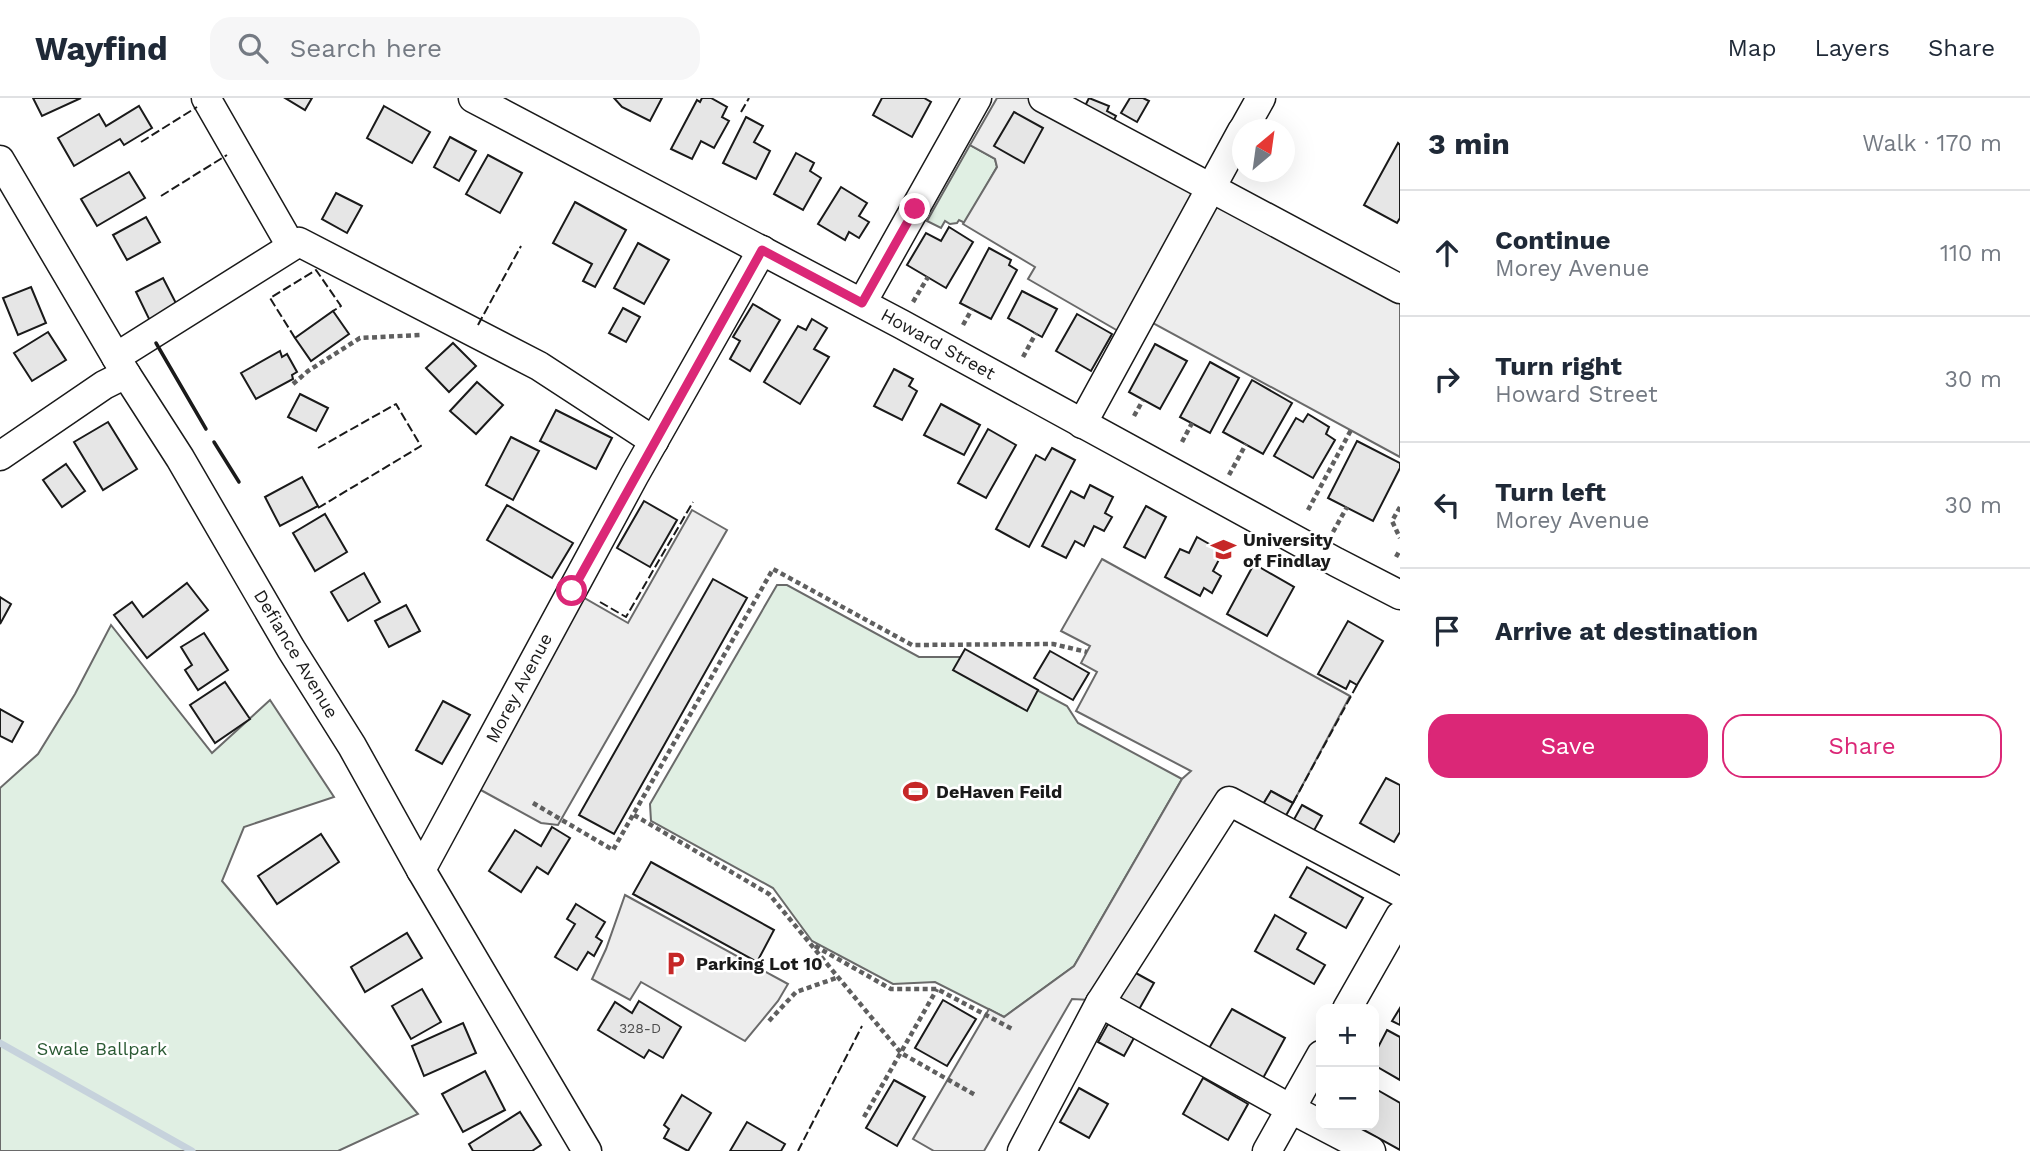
<!DOCTYPE html>
<html lang="en">
<head>
<meta charset="utf-8">
<style>
  :root { --surface:#fff; --page:#f6f6f7; --text:#1f2937; --muted:#747a83; --line:#e0e1e3; --accent:#db2777 }
  body { margin:0; font-family:"Work Sans",sans-serif; background:var(--page); color:var(--text) }
  .controls { position:absolute; right:21px; bottom:21px; display:grid; overflow:hidden; border-radius:14px; box-shadow:0 7px 28px #0002 }
  .controls button { width:63px; height:63px; display:grid; place-items:center; padding:0; border:0; border-bottom:2px solid var(--line); background:var(--surface); color:var(--text); font:35px sans-serif }
  .compass { position:absolute; left:1232px; top:21px; width:63px; height:63px; border-radius:50%; background:var(--surface); box-shadow:0 7px 28px #0002; rotate:29deg }
  .stop { position:absolute; width:21px; height:21px; margin:-16px; border:5px solid #db2777; border-radius:50%; background:#fff }
  .stop.end { background:#db2777; border-color:#fff; box-shadow:0 2px 7px #0008 }
  .list { margin:0; padding:0; list-style:none }
  h2 { display:flex; justify-content:space-between; align-items:center; height:91px; margin:0; padding:0 28px; font-size:30px }
  h2 small { font-size:23px; font-weight:400; color:var(--muted) }
  .list li { display:grid; grid-template-columns:46px 1fr auto; gap:21px; align-items:center; box-sizing:border-box; height:126px; padding:0 28px; border-top:2px solid var(--line) }
  .list b { display:block; font-size:26px; white-space:nowrap }
  .list p { margin:0; font-size:23px; white-space:nowrap; color:var(--muted) }
  .list em { font-size:23px; font-style:normal; color:var(--muted) }
  .actions { display:flex; gap:14px; padding:21px 28px }
  .actions a { flex:1; padding:16px 0; border:2px solid var(--accent); border-radius:21px; text-align:center; font-size:24px; color:var(--accent) }
  .actions .main { background:var(--accent); color:#fff }
  .icon { flex:none; width:38px; height:38px; fill:none; stroke:currentColor; stroke-width:2; stroke-linecap:round; stroke-linejoin:round }
  .map { position:relative; flex:none; width:1400px; height:1053px; overflow:hidden }
  header { display:flex; align-items:center; gap:42px; box-sizing:border-box; height:98px; padding:0 35px; background:var(--surface); border-bottom:2px solid var(--line) }
  header strong { font-size:33px }
  nav { display:flex; gap:38px; margin-inline-start:auto; font-size:24px }
  .search { width:490px; height:63px; background:var(--page); display:flex; align-items:center; gap:18px; box-sizing:border-box; padding:0 24px; border-radius:21px; color:var(--muted); font-size:26px }
  main { display:flex }
  aside { flex:1; background:var(--surface) }
  .map>svg:first-child { display:block }
  .green { fill:#e0efe3; stroke:#6a6a6a; stroke-width:2 }
  .parking { fill:#ededed; stroke:#6a6a6a; stroke-width:2 }
  .lines { fill:none; stroke-linecap:round; stroke-linejoin:round }
  .stream { stroke:#c6d2dc; stroke-width:7 }
  .building { fill:#e6e6e6; stroke:#1a1a1a; stroke-width:2 }
  .minor-casing { stroke:#1a1a1a; stroke-width:31 }
  .path { stroke:#5f5f5f; stroke-width:4.5; stroke-dasharray:5 3.5; stroke-linecap:butt }
  .minor { stroke:#fff; stroke-width:28 }
  .fence { stroke:#1a1a1a; stroke-width:2; stroke-dasharray:9 3.5; stroke-linecap:butt }
  .wall { stroke:#1a1a1a; stroke-width:3.5 }
  .route { stroke:#db2777; stroke-width:9 }
  .labels { text-anchor:middle; stroke-width:5; stroke-linejoin:round; paint-order:stroke }
  .number-label { font-size:14px; fill:#4d4d4d }
  .street-label { font-size:18px; fill:#1a1a1a; stroke:#fff }
  .poi-label { font-size:18px; font-weight:bold; fill:#1a1a1a; stroke:#fff; text-anchor:start }
  .park-label { font-size:18px; fill:#2b5a34; stroke:#fff }
</style>
</head>
<body>
<header>
<strong>Wayfind</strong>
<div class="search"><svg class="icon" aria-label="search" viewBox="0 0 24 24"><circle cx="10" cy="10" r="6"/><path d="M15 15l6 6"/></svg>Search here</div>
<nav><a>Map</a><a>Layers</a><a>Share</a></nav>
</header>
<main>
<div class="map">
<svg width="1400" height="1053" viewBox="0 0 1400 1053">
  <rect width="100%" height="100%" fill="#fff"/>
  <g class="green">
    <polygon points="970,47 995,61 997,69 965,125 959,122 957,125 950,126 945,123 941,130 927,123"/>
    <polygon points="777,487 787,487 919,559 975,559 1067,608 1078,625 1182,681 1074,868 1004,919 935,884 893,886 812,843 773,790 651,723 650,706"/>
    <polygon points="111,527 212,655 270,602 334,699 244,729 222,783 418,1016 338,1053 0,1053 0,690 38,656 75,596"/>
  </g>
  <g class="parking">
    <polygon points="997,0 1059,0 1400,183 1400,359 1153,225 1139,245 1028,181 1035,169 963,126 997,69 995,61 970,47"/>
    <polygon points="692,412 727,432 558,727 541,725 468,685 572,493 628,525"/>
    <polygon points="1102,461 1350,598 1293,705 1271,693 1262,708 1236,696 1091,902 1072,901 984,1053 934,1053 913,1041 989,911 1004,919 1074,868 1182,681 1191,673 1076,613 1097,574 1081,565 1090,548 1061,533"/>
    <polygon points="625,797 788,886 778,903 745,943 641,884 630,902 592,881 606,851"/>
  </g>
  <g class="lines">
    <polyline class="stream" points="0,945 192,1053"/>
  </g>
  <g class="building">
    <polygon points="33,0 81,0 42,18"/>
    <polygon points="285,0 312,0 305,12"/>
    <polygon points="614,0 662,0 650,23 622,9"/>
    <polygon points="702,0 711,0 727,9 722,19 729,23 714,50 701,43 692,61 671,51 697,2 700,4"/>
    <polygon points="882,0 924,0 931,4 912,39 873,17"/>
    <polygon points="1089,0 1109,8 1107,13 1116,18 1113,24 1084,10"/>
    <polygon points="1130,0 1143,0 1149,3 1137,24 1121,15"/>
    <polygon points="139,8 152,30 124,47 120,41 74,68 58,40 99,16 106,28"/>
    <polygon points="384,8 430,34 412,65 367,40"/>
    <polygon points="1014,14 1043,30 1024,65 994,48"/>
    <polygon points="746,19 763,28 754,44 770,53 756,81 723,65"/>
    <polygon points="450,39 476,53 459,83 434,69"/>
    <polygon points="1398,45 1400,47 1400,120 1397,125 1364,107"/>
    <polygon points="796,55 814,65 810,73 821,80 803,112 774,96"/>
    <polygon points="488,57 522,75 500,115 466,96"/>
    <polygon points="129,74 145,100 97,128 81,101"/>
    <polygon points="841,89 867,105 859,118 869,124 859,140 849,134 845,142 818,126"/>
    <polygon points="336,95 362,108 347,135 322,121"/>
    <polygon points="575,104 626,132 595,189 583,183 592,166 553,145"/>
    <polygon points="146,119 160,144 127,162 113,137"/>
    <polygon points="949,129 973,144 946,190 907,167 926,135 941,143"/>
    <polygon points="638,145 669,162 644,206 614,190"/>
    <polygon points="989,150 1011,162 1009,167 1017,172 991,221 960,205"/>
    <polygon points="163,180 180,213 152,227 136,194"/>
    <polygon points="31,189 46,225 18,237 3,200"/>
    <polygon points="1022,193 1057,211 1042,239 1008,220"/>
    <polygon points="753,206 780,222 750,273 730,261 740,243 733,239"/>
    <polygon points="623,210 640,219 626,244 609,235"/>
    <polygon points="333,213 349,236 311,263 295,240"/>
    <polygon points="1077,216 1112,236 1091,273 1056,253"/>
    <polygon points="812,221 827,230 814,251 829,259 800,306 764,284 798,228 806,232"/>
    <polygon points="48,234 66,262 32,283 14,255"/>
    <polygon points="453,245 476,268 449,294 426,270"/>
    <polygon points="1155,246 1187,263 1160,311 1129,294"/>
    <polygon points="280,253 282,259 287,256 297,274 292,277 293,281 256,301 241,275"/>
    <polygon points="1210,264 1239,280 1210,335 1180,319"/>
    <polygon points="894,271 913,281 909,288 917,293 902,322 874,308"/>
    <polygon points="1252,282 1292,305 1263,356 1223,334"/>
    <polygon points="477,284 503,307 476,336 450,313"/>
    <polygon points="300,296 328,310 316,333 288,319"/>
    <polygon points="941,306 980,327 964,357 924,337"/>
    <polygon points="556,312 612,340 596,371 540,343"/>
    <polygon points="1308,316 1329,329 1326,336 1335,342 1313,380 1274,358 1296,320 1303,324"/>
    <polygon points="108,324 137,371 103,392 74,344"/>
    <polygon points="988,331 1016,347 986,400 958,385"/>
    <polygon points="511,339 539,353 513,402 486,387"/>
    <polygon points="1357,343 1400,365 1400,370 1373,423 1328,400"/>
    <polygon points="1052,350 1075,362 1029,449 996,431 1036,357 1045,362"/>
    <polygon points="66,366 85,393 62,409 43,382"/>
    <polygon points="302,379 318,408 280,428 265,399"/>
    <polygon points="1090,387 1113,399 1105,415 1112,419 1104,433 1094,428 1084,448 1075,443 1066,460 1042,448 1071,393 1084,400"/>
    <polygon points="644,403 677,422 650,469 617,450"/>
    <polygon points="507,407 573,445 552,480 487,442"/>
    <polygon points="1146,408 1166,419 1145,460 1124,449"/>
    <polygon points="325,416 347,454 315,473 293,435"/>
    <polygon points="1197,439 1223,454 1213,473 1221,478 1212,495 1204,490 1200,498 1165,479 1180,451 1189,455"/>
    <polygon points="1254,466 1294,489 1267,538 1227,516"/>
    <polygon points="364,475 380,504 348,523 331,494"/>
    <polygon points="713,481 747,500 614,736 579,717"/>
    <polygon points="187,485 208,512 147,560 114,517 132,504 143,519"/>
    <polygon points="0,499 11,506 0,526"/>
    <polygon points="406,507 420,533 389,549 375,523"/>
    <polygon points="1348,523 1383,543 1357,587 1350,583 1346,591 1318,576"/>
    <polygon points="204,535 228,572 198,592 185,572 192,567 181,549"/>
    <polygon points="965,551 1038,592 1027,613 953,572"/>
    <polygon points="1050,553 1089,575 1073,602 1034,580"/>
    <polygon points="225,584 250,621 215,645 190,607"/>
    <polygon points="443,603 470,617 442,666 416,652"/>
    <polygon points="0,611 23,624 12,644 0,638"/>
    <polygon points="1386,680 1400,687 1400,734 1394,744 1360,725"/>
    <polygon points="1271,693 1293,705 1284,721 1262,708"/>
    <polygon points="1302,707 1322,718 1312,736 1292,725"/>
    <polygon points="552,729 570,740 548,776 537,769 521,794 489,773 515,732 541,748"/>
    <polygon points="321,736 339,764 277,806 258,778"/>
    <polygon points="651,764 774,832 757,864 633,796"/>
    <polygon points="1307,769 1363,800 1346,830 1290,799"/>
    <polygon points="576,806 605,824 596,839 602,843 594,858 588,854 577,872 555,859 575,826 567,821"/>
    <polygon points="1275,817 1306,835 1297,851 1325,867 1314,886 1255,853"/>
    <polygon points="407,835 422,860 365,894 351,869"/>
    <polygon points="1134,874 1154,885 1137,915 1118,904"/>
    <polygon points="422,891 441,924 411,941 392,908"/>
    <polygon points="943,902 976,921 947,968 915,950"/>
    <polygon points="639,903 681,929 663,960 649,952 644,960 598,932 615,904 632,915"/>
    <polygon points="1400,910 1400,927 1392,923"/>
    <polygon points="1232,911 1285,940 1262,982 1208,952"/>
    <polygon points="463,925 476,955 424,978 412,948"/>
    <polygon points="1108,926 1134,940 1124,958 1098,944"/>
    <polygon points="1387,932 1400,939 1400,982 1374,967 1374,957"/>
    <polygon points="485,973 505,1012 463,1034 442,996"/>
    <polygon points="1203,980 1248,1006 1228,1042 1183,1016"/>
    <polygon points="894,982 925,999 897,1048 866,1030"/>
    <polygon points="1079,990 1108,1006 1089,1040 1060,1024"/>
    <polygon points="1374,990 1400,1005 1400,1052 1355,1027 1374,1027"/>
    <polygon points="682,997 711,1015 688,1053 664,1040 669,1031 664,1027"/>
    <polygon points="520,1014 541,1047 532,1053 473,1053 469,1046"/>
    <polygon points="747,1024 785,1046 781,1053 730,1053"/>
  </g>
  <g class="lines">
    <defs>
      <g id="minor">
        <polyline points="206,0 291,148"/>
        <polyline points="473,0 901,226 1336,464 1400,497"/>
        <polyline points="1043,0 1400,191"/>
        <polyline points="1243,32 1261,0"/>
        <polyline points="0,62 126,276 180,360 291,551 352,648 421,772 587,1053"/>
        <polyline points="862,205 977,0"/>
        <polyline points="116,259 299,144 539,268 654,343"/>
        <polyline points="1082,326 1242,33"/>
        <polyline points="0,358 104,287 126,276"/>
        <polyline points="421,772 634,378 762,152"/>
        <polyline points="1100,905 1291,1011 1371,1053"/>
        <polyline points="1347,911 1400,818"/>
        <polyline points="1022,1053 1100,905 1229,703 1400,794"/>
        <polyline points="1267,1053 1321,957"/>
      </g>
    </defs>
    <use href="#minor" class="minor-casing"/>
    <g class="path">
      <polyline points="913,204 928,179"/>
      <polyline points="963,227 972,211"/>
      <polyline points="1023,259 1036,235"/>
      <polyline points="293,286 308,273 360,240 420,237"/>
      <polyline points="1134,318 1143,302"/>
      <polyline points="1182,344 1192,325"/>
      <polyline points="1229,377 1246,346"/>
      <polyline points="1400,409 1392,423 1400,440"/>
      <polyline points="1308,412 1351,332"/>
      <polyline points="1333,434 1347,409"/>
      <polyline points="1396,459 1400,452"/>
      <polyline points="533,705 613,752 773,471 912,547 1053,546 1087,554"/>
      <polyline points="634,717 769,796 901,955 977,998"/>
      <polyline points="815,848 891,891 937,891 1014,932"/>
      <polyline points="769,923 796,894 839,879"/>
      <polyline points="864,1019 937,891"/>
    </g>
    <use href="#minor" class="minor"/>
    <g class="fence">
      <polyline points="741,14 749,0"/>
      <polyline points="141,44 197,9"/>
      <polyline points="161,98 227,57"/>
      <polyline points="478,227 521,148"/>
      <polyline points="295,240 270,200 316,172 341,208 333,213"/>
      <polyline points="318,410 421,348 396,306 318,350"/>
      <polyline points="600,504 626,519 693,404"/>
      <polyline points="1293,705 1357,587"/>
      <polyline points="798,1053 862,928"/>
    </g>
    <g class="wall">
      <polyline points="156,245 206,331"/>
      <polyline points="214,344 239,384"/>
    </g>
  </g>
  <g class="lines">
    <polyline class="route" points="572,493 762,152 862,205 915,111"/>
  </g>
  <defs>
    <symbol id="university-bare" viewBox="-9 -9 18 18"><path d="M0-5L7-2L0 1L-7-2ZM-4 1L0 2.5L4 1V4Q0 6-4 4Z" fill="#c62828" stroke="#fff" stroke-width="2.5" paint-order="stroke"/></symbol>
    <symbol id="stadium-bare" viewBox="-9 -9 18 18"><path d="M0-5a6.5 5 0 1 0 0 10a6.5 5 0 1 0 0-10ZM-3.5-1.8h7v3.6h-7Z" fill="#c62828" stroke="#fff" stroke-width="2.5" paint-order="stroke"/></symbol>
    <symbol id="parking-bare" viewBox="-9 -9 18 18"><path d="M-3.5-5.5H1a3.5 3.5 0 0 1 0 7H-1V5.5H-3.5ZM-1-3.4V-.6H.8a1.4 1.4 0 0 0 0-2.8Z" fill="#c62828" stroke="#fff" stroke-width="2.5" paint-order="stroke"/></symbol>
  </defs>
  <g fill-rule="evenodd">
    <use href="#university-bare" x="1206" y="434" width="35" height="35"/>
    <use href="#stadium-bare" x="898" y="676" width="35" height="35"/>
    <use href="#parking-bare" x="658" y="848" width="35" height="35"/>
  </g>
  <g class="labels">
    <g class="number-label">
      <text x="640" y="935">328-D</text>
    </g>
    <g class="street-label">
      <text transform="translate(938 246) rotate(29)" y="6">Howard Street</text>
      <text transform="translate(296 556) rotate(59)" y="6">Defiance Avenue</text>
      <text transform="translate(519 590) rotate(-62)" y="6">Morey Avenue</text>
    </g>
    <g class="poi-label">
      <text x="1243" y="448">University<tspan x="1243" dy="21">of Findlay</tspan></text>
      <text x="936" y="700">DeHaven Feild</text>
      <text x="696" y="872">Parking Lot 10</text>
    </g>
    <g class="park-label">
      <text x="102" y="957">Swale Ballpark</text>
    </g>
  </g>
</svg>
<div class="controls">
<button>+</button>
<button>−</button>
</div>
<svg class="compass" viewBox="-18 -18 36 36"><path d="M0-13l5 13h-10z" fill="#e53935"/><path d="M0 13l5-13h-10z" fill="#747a83"/></svg>
<div class="stop" style="left:572px;top:493px"></div>
<div class="stop end" style="left:915px;top:111px"></div>
</div>
<aside>
<h2>3 min<small>Walk · 170 m</small></h2>
<ul class="list">
<li><svg class="icon" aria-label="ahead" viewBox="0 0 24 24"><path d="M12 20V5M6 11l6-6 6 6"/></svg><div><b>Continue</b><p>Morey Avenue</p></div><em>110 m</em></li>
<li><svg class="icon" aria-label="right" viewBox="0 0 24 24"><path d="M7 20v-9h11M14 6l5 5-5 5"/></svg><div><b>Turn right</b><p>Howard Street</p></div><em>30 m</em></li>
<li><svg class="icon" aria-label="left" viewBox="0 0 24 24"><path d="M17 20v-9H6M10 6l-5 5 5 5"/></svg><div><b>Turn left</b><p>Morey Avenue</p></div><em>30 m</em></li>
<li><svg class="icon" aria-label="arrive" viewBox="0 0 24 24"><path d="M6 21V4h12l-3 4 3 4H6"/></svg><div><b>Arrive at destination</b></div></li>
</ul>
<div class="actions"><a class="main">Save</a><a>Share</a></div>
</aside>
</main>
</body>
</html>
